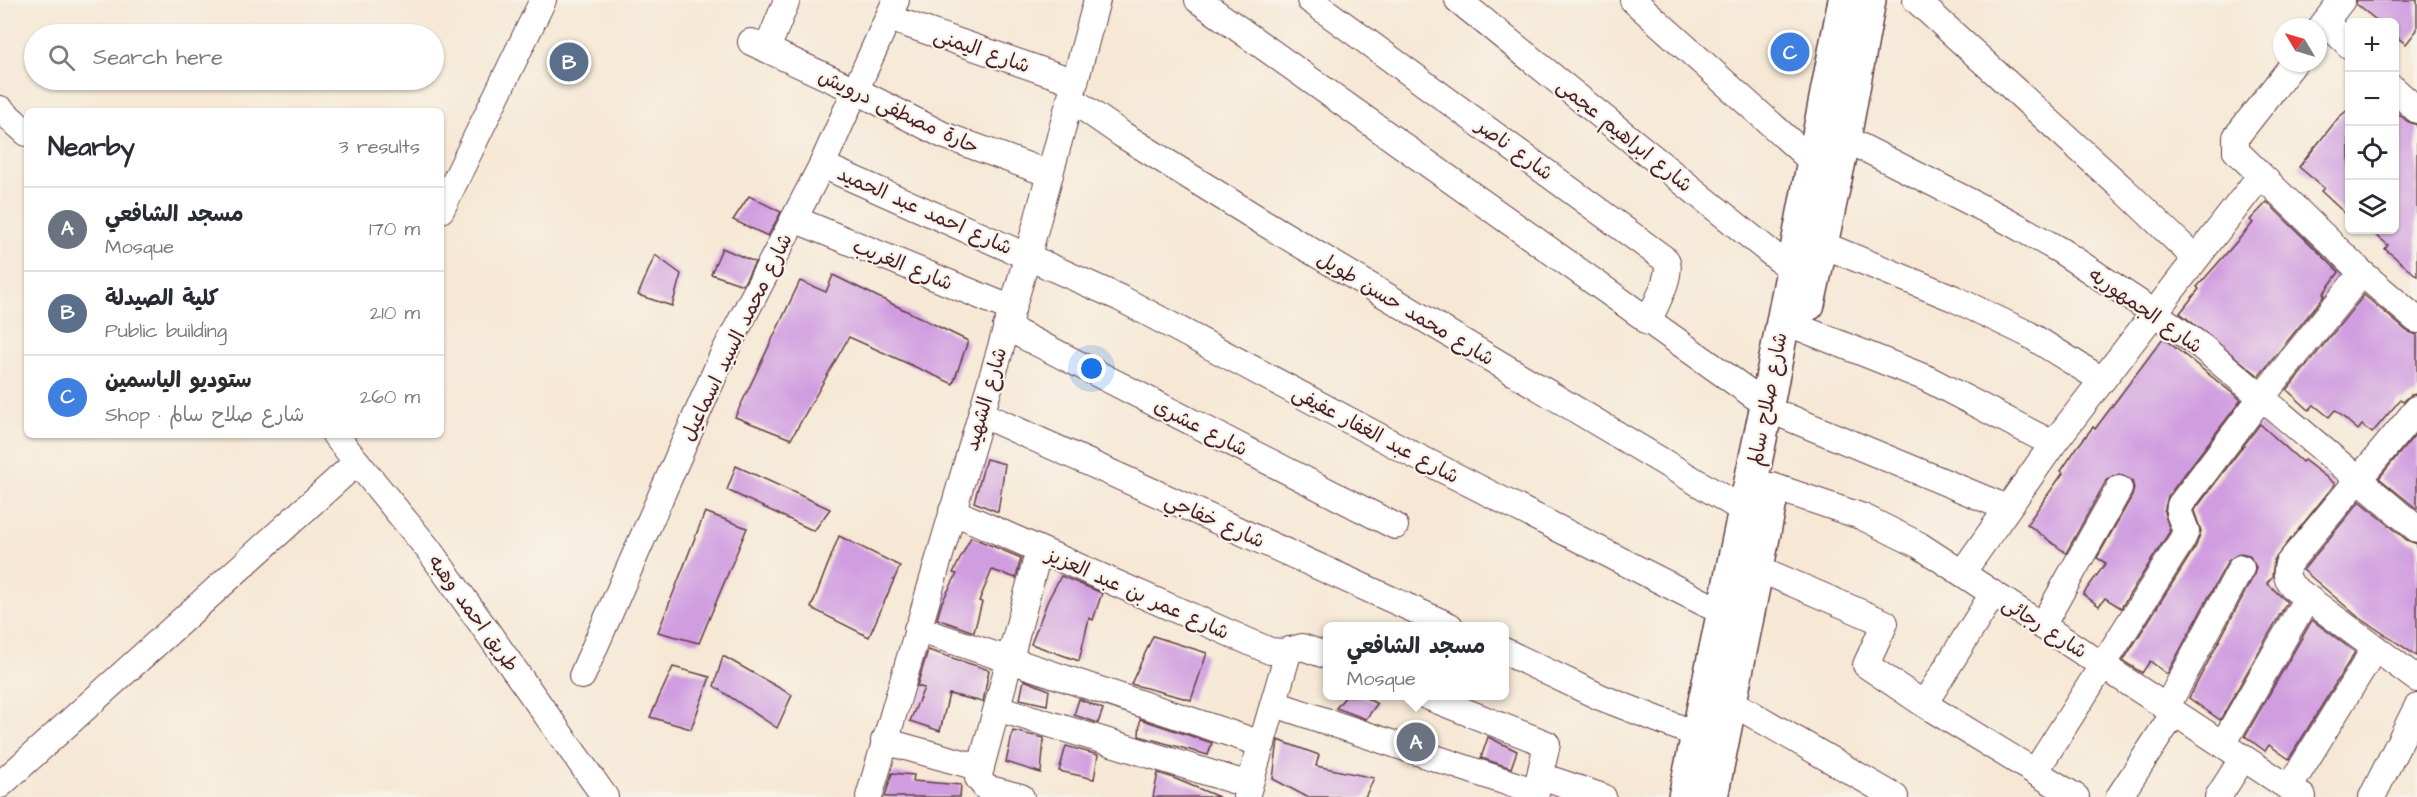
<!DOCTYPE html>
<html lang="en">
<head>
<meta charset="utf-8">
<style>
  :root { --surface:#fff; --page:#f7f7f7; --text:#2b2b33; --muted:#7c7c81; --line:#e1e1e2; --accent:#d93025 }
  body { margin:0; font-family:"Architects Daughter","Playpen Sans Arabic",sans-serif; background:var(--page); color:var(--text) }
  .controls { position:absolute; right:18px; top:18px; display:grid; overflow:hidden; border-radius:9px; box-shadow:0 2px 4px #0004 }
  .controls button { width:54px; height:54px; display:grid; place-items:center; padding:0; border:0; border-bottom:2px solid var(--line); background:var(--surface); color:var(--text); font:30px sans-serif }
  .compass { position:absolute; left:2273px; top:18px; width:54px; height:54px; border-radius:50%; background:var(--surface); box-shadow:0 2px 4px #0004; rotate:308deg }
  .you { position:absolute; left:1092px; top:369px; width:21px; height:21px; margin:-15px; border:4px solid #fff; border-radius:50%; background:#1a73e8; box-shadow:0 0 0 9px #1a73e833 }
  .badge { display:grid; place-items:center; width:39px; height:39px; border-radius:50%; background:var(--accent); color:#fff; font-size:20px; font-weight:700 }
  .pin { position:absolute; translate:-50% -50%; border:3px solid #fff; box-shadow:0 2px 6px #0006 }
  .popup { position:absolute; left:1323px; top:622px; width:186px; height:78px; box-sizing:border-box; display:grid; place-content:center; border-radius:9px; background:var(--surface); filter:drop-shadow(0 2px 4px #0005); font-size:20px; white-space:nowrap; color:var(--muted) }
  .popup b { font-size:22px; color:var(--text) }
  .popup::after { content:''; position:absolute; left:50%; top:100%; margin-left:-12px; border:12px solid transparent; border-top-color:var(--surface) }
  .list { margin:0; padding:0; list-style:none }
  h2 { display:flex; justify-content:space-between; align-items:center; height:78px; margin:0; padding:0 24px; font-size:26px }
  h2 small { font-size:20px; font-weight:400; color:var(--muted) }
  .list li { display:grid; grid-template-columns:39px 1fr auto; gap:18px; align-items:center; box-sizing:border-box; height:84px; padding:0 24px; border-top:2px solid var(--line) }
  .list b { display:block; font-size:22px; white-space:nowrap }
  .list p { margin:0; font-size:20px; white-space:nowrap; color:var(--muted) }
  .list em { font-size:20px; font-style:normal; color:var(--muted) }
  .icon { flex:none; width:33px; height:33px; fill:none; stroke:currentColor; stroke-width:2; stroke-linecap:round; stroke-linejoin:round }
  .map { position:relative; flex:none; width:2417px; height:797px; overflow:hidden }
  .search { position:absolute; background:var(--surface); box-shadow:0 2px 4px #0004; left:24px; top:24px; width:420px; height:66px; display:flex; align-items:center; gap:15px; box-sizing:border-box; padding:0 21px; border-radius:33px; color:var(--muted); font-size:22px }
  .panel { position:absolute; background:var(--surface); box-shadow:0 2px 4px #0004; left:24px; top:108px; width:420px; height:330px; border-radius:9px }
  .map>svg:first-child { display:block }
  .building { fill:#d09de0 }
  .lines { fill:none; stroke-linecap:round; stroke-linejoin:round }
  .minor-casing { stroke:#643d44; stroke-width:28 }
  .major-casing { stroke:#643d44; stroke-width:36 }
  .minor { stroke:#fff; stroke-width:26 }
  .major { stroke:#fff; stroke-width:33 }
  .labels { text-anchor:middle; stroke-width:4.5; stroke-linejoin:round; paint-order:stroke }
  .street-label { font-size:20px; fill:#4a1f2b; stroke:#f7f3e8 }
</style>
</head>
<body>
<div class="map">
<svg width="2417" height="797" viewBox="0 0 2417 797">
  <rect width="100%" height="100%" fill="#f7f3e8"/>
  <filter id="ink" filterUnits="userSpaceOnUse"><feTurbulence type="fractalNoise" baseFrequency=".0167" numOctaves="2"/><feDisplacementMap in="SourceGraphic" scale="12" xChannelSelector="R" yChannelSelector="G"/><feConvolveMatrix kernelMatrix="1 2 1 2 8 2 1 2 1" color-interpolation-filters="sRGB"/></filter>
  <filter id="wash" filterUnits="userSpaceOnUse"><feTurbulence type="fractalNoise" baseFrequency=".008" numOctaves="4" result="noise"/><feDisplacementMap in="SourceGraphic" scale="24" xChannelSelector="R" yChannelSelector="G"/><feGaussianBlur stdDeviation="1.35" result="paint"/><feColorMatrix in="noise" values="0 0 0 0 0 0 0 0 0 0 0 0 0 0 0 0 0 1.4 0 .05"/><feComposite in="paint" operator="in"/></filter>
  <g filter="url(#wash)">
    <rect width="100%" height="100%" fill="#f6e8d5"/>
    <g id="blocks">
      <g class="building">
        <polygon points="2357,0 2417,0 2417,30 2406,44 2394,35 2394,22 2379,22 2356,4"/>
        <polygon points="2349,109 2349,217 2321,191 2324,188 2299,167 2339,117"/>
        <polygon points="2394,110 2407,121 2417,125 2417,276 2385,249 2388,245 2370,230 2394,230"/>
        <polygon points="749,196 781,212 768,236 733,220"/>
        <polygon points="2267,202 2339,272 2323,294 2325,295 2259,376 2180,313 2199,289 2197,287 2253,223 2250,220"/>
        <polygon points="722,248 755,262 743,285 711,274"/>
        <polygon points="655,255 681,274 672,306 638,295"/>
        <polygon points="833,275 968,341 953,384 849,337 791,439 735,417 800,281 826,292"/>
        <polygon points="2364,295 2407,331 2417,335 2417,394 2411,395 2403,402 2400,400 2372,433 2362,425 2358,430 2335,410 2329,417 2314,405 2309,410 2287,390"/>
        <polygon points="2163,338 2241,400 2168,496 2164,512 2170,531 2121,608 2105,598 2099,606 2083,594 2106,563 2097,558 2132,496 2134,488 2132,481 2119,474 2106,481 2066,553 2027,524 2063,473 2061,471 2078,446 2093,427 2095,429"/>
        <polygon points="2260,424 2302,462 2304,460 2335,484 2274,560 2272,577 2267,583 2287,602 2220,720 2189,698 2254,575 2256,567 2249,555 2240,553 2228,561 2167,674 2150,661 2142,673 2123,661 2196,546 2201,531 2194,511"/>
        <polygon points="2417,432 2417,509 2379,478"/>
        <polygon points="986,459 1005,464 998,512 974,502"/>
        <polygon points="736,466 830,509 814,531 727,490"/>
        <polygon points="2360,501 2407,540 2417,544 2417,656 2357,616 2303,570"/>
        <polygon points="705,512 747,528 699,643 658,632"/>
        <polygon points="839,536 900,566 869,637 811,608"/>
        <polygon points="971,537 1021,558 1016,578 992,570 979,601 982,602 974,632 937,619 942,602 957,574 953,573"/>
        <polygon points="1061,576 1102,593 1093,620 1089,618 1079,661 1031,644 1048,600"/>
        <polygon points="2312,620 2355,652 2289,759 2269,745 2265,751 2245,736"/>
        <polygon points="1153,636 1207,653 1191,700 1131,684"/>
        <polygon points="928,650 989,670 983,702 949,694 940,731 910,721 924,688 917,686"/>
        <polygon points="723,656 792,695 777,728 714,686"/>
        <polygon points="673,667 710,677 691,729 650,717"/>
        <polygon points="1024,680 1049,690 1047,705 1020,699"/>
        <polygon points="1346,696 1363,696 1377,704 1366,719 1336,708"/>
        <polygon points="1079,699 1103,709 1098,723 1074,715"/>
        <polygon points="1140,719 1212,743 1208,755 1139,736"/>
        <polygon points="1013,731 1044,738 1041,773 1006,762"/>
        <polygon points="1488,737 1517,751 1511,768 1481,758"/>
        <polygon points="1278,740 1319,755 1316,766 1374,778 1365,797 1307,797 1273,779"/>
        <polygon points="1066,746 1098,755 1094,779 1059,771"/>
        <polygon points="892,773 914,775 913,781 961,785 960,797 885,797"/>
        <polygon points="1158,773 1171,777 1219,797 1153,797"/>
      </g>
    </g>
  </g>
  <g filter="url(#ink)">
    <use href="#blocks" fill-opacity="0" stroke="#643d44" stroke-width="1.5"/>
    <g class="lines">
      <defs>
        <g id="minor">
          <polyline points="1198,0 1767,405"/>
          <path d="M1310 0 1666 260C1674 272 1654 308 1648 322"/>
          <polyline points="1458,0 1792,270"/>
          <polyline points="1633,0 1812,161"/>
          <polyline points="1916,0 2121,187 2195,258"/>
          <polyline points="889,18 1075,82"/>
          <polyline points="2325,22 2350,46"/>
          <polyline points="2318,31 2342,0"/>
          <polyline points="751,42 857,91 943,135 1050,174"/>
          <polyline points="767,49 787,0"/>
          <polyline points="2294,63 2236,137 2236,151 2362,273 2417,320"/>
          <polyline points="2394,89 2417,110"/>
          <polyline points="1071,99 1123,135 1258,219 1745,511"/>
          <polyline points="0,109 27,133"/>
          <polyline points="1844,138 2006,220 2061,251 2153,312 2202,347 2417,529"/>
          <polyline points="822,165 1120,298 1412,454 1724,613"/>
          <polyline points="441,210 543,0"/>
          <polyline points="794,219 1012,309"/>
          <polyline points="1821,244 1953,298 2028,334 2102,380"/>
          <polyline points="1006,327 1395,526"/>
          <polyline points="1803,329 1926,378 2053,444"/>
          <path d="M2417 409 2288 564C2285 575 2287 580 2294 588L2417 679"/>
          <polyline points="981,414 1450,626"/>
          <polyline points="1785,416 2007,508"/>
          <polyline points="335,435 429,550 605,797"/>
          <polyline points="1772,486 1863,517 1919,545 2303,797"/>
          <polyline points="952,511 1270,651 1283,652 1302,647 1328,656"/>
          <polyline points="1757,568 1885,623 1866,665 1924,704"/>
          <polyline points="1962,573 2053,444 2260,176"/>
          <polyline points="1993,594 1924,704 2076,797"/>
          <polyline points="2042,626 2119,489"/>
          <polyline points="917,629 1262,744"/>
          <polyline points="1504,651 1600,697 1698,735"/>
          <polyline points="582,676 722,357 822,165 896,0"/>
          <polyline points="1426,696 1547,744 1535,797"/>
          <polyline points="1731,702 1895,797"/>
          <polyline points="1275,704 1536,792"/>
          <polyline points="997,708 1249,785"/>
          <polyline points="2166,708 2241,568"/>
          <polyline points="884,741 981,768"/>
          <polyline points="2223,744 2307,598"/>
          <polyline points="2035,772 2182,540 2186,531 2179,513 2180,505 2261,398 2362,273"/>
          <polyline points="1541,776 1603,797"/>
          <polyline points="0,785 357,462"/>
          <polyline points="2289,788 2375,648"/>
          <polyline points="869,797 1028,255 1097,0"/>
          <polyline points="1021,797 986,788 978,778 1039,550"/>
          <polyline points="1246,797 1289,650"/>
          <polyline points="2119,797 2174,713"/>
          <polyline points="2218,797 2243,758"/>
          <polyline points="2372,797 2417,707"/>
        </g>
        <g id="major">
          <polyline points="1808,304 1844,138 1869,0"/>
          <polyline points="1685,797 1767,405 1845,0"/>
          <polyline points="1711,797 1770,502"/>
        </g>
      </defs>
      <use href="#minor" class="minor-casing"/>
      <use href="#major" class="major-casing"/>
      <use href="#minor" class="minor"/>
      <use href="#major" class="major"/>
    </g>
  </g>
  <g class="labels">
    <g class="street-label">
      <text transform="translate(982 50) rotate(19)" y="7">شارع اليمنى</text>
      <text transform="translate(899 111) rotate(25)" y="7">حارة مصطفى درويش</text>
      <text transform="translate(1625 135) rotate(39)" y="7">شارع ابراهيم عجمى</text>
      <text transform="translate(1515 149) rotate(36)" y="7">شارع ناصر</text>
      <text transform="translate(925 210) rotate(24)" y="7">شارع احمد عبد الحميد</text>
      <text transform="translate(903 264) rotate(22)" y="7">شارع الغريب</text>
      <text transform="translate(1406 308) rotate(31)" y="7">شارع محمد حسن طويل</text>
      <text transform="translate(2146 310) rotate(35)" y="7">شارع الجمهوريه</text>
      <text transform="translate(736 337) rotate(-64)" y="7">شارع محمد السيد اسماعيل</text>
      <text transform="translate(985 399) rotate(-74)" y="7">شارع الشهيد</text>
      <text transform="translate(1767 399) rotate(-79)" y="7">شارع صلاح سالم</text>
      <text transform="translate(1201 427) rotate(27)" y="7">شارع عشرى</text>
      <text transform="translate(1376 434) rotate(28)" y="7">شارع عبد الغفار عفيفى</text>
      <text transform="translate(1215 520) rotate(24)" y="7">شارع خفاجي</text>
      <text transform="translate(1138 593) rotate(24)" y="7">شارع عمر بن عبد العزيز</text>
      <text transform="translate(474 613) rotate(54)" y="7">طريق احمد وهبه</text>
      <text transform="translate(2045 627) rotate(33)" y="7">شارع رجائى</text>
    </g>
  </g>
</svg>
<div class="controls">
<button>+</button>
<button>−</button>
<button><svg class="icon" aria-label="locate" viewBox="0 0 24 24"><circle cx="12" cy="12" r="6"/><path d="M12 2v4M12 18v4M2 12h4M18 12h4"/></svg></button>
<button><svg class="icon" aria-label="layers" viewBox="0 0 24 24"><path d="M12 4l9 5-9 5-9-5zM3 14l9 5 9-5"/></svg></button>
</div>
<svg class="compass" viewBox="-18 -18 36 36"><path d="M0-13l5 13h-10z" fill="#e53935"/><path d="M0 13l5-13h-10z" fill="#7c7c81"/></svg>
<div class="you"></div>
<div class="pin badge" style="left:1416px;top:742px;background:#6b7280">A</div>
<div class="popup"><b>مسجد الشافعي</b>Mosque</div>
<div class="pin badge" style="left:569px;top:62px;background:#5c6f8a">B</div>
<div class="pin badge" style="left:1790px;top:52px;background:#3f7fe0">C</div>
<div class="search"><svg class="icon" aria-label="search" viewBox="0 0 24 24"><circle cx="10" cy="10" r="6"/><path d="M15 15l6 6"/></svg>Search here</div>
<section class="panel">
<h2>Nearby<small>3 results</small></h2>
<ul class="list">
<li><span class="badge" style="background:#6b7280">A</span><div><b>مسجد الشافعي</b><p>Mosque</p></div><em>170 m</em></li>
<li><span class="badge" style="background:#5c6f8a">B</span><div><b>كلية الصيدلة</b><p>Public building</p></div><em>210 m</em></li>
<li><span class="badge" style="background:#3f7fe0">C</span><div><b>ستوديو الياسمين</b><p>Shop · شارع صلاح سالم</p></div><em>260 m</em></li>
</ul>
</section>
</div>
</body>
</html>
